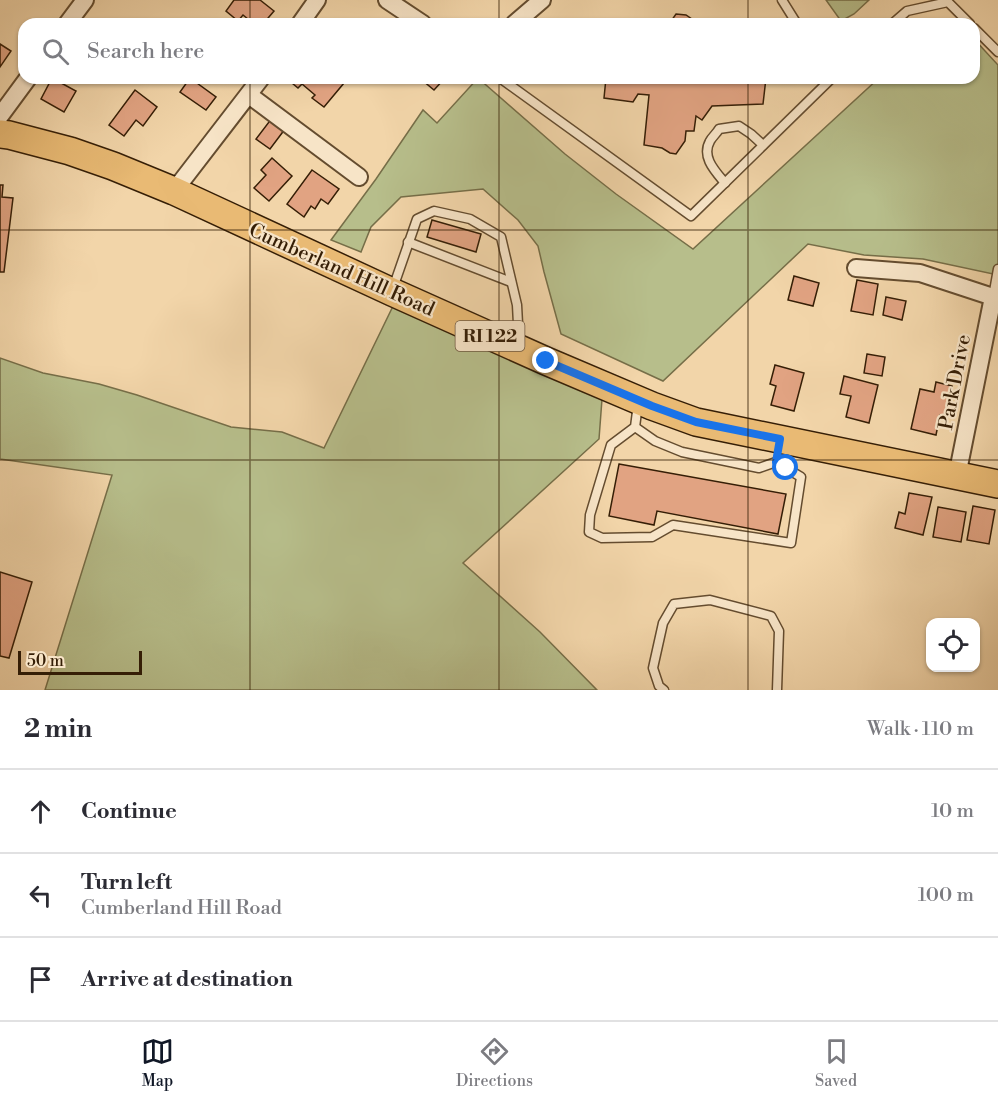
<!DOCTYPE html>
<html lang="en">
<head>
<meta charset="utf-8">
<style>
  :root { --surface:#fff; --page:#f2f2f3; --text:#2b2b33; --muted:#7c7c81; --line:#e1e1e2; --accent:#111827 }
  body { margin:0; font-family:"Libre Bodoni",serif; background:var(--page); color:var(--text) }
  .controls { position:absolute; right:18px; bottom:18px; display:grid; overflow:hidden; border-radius:12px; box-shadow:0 2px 4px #0004 }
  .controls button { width:54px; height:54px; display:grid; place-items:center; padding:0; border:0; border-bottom:2px solid var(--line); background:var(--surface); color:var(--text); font:30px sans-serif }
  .scale { position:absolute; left:18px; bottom:15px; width:124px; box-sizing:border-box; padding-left:6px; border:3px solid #351e06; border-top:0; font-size:16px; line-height:21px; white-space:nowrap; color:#351e06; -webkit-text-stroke:4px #f7e4c7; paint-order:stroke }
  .stop { position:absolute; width:18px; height:18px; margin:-14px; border:4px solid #1a73e8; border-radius:50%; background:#fff }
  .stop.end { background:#1a73e8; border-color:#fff; box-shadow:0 2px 6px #0008 }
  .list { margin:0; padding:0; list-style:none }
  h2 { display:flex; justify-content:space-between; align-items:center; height:78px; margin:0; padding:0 24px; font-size:26px }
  h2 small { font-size:20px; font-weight:400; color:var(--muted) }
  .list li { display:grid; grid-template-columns:39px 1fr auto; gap:18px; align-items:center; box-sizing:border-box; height:84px; padding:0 24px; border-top:2px solid var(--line) }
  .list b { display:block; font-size:22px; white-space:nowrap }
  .list p { margin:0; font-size:20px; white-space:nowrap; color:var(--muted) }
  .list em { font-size:20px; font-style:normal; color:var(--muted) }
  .icon { flex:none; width:33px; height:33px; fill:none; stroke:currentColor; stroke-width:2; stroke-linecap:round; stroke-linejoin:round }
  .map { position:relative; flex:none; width:998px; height:690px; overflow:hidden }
  .search { position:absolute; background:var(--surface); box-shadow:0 2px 4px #0004; left:18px; right:18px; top:18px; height:66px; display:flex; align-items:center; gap:15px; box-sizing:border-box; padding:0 21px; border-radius:18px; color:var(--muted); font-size:22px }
  .sheet { height:330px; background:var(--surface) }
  nav { display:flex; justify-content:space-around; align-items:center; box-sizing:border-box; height:84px; border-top:2px solid var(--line); background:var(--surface); font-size:16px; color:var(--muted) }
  nav a { display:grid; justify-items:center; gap:3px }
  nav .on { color:var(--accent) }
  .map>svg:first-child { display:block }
  .green { fill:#b7be8b; stroke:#766e48; stroke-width:1.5 }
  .building { fill:#e1a382; stroke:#351e06; stroke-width:1.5 }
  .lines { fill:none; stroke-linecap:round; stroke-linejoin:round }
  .lane-casing { stroke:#644c2f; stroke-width:11 }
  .street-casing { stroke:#644c2f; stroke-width:20 }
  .primary-casing { stroke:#351e06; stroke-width:30 }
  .lane { stroke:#f7e4c7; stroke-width:8 }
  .street { stroke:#f7e4c7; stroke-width:16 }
  .primary { stroke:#e9ba74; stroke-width:27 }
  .route { stroke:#1a73e8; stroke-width:8 }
  .grid { fill:none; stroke:#351e06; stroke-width:1.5; stroke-opacity:0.55 }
  .labels { text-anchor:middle; stroke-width:4.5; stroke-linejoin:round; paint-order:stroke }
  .shield { fill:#f7e4c7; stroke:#6f5940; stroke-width:1.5 }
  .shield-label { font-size:18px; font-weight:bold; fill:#351e06 }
  .street-label { font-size:20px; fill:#351e06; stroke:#f7e4c7 }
</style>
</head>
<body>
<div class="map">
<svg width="998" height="690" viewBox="0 0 998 690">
  <rect width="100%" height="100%" fill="#f2d5a9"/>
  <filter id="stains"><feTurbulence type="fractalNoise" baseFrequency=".00333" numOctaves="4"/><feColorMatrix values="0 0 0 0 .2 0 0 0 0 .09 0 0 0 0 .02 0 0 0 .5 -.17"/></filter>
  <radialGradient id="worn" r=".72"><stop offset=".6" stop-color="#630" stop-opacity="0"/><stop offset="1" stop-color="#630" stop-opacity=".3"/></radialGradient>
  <g class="green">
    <polygon points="826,0 869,0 854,14 841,21"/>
    <polygon points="974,39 998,65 998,275 923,259 864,255 808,244 663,381 561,334 544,272 538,246 518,220 483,189 401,197 371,227 361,252 331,240 376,179 423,110 437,123 478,78 565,154 616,194 693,249 879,78 974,78"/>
    <polygon points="396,300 602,399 599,439 463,563 540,632 597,690 45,690 112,475 0,459 0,358 43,373 99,384 137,395 231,427 282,432 324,448"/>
  </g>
  <g class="building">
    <polygon points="234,0 260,0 274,11 263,24 254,24 243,15 238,21 226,11"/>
    <polygon points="676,14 686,15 692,19 712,21 711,24 669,24"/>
    <polygon points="0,44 11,51 0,67"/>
    <polygon points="52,78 76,91 64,112 41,99"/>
    <polygon points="190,78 216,97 206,110 180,92"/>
    <polygon points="286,78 338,78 344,83 324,107 312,98 315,95 302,84 298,88"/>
    <polygon points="423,78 445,78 434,90 422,80"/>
    <polygon points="606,78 766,78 763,104 712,106 702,120 696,116 694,131 686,131 685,141 676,154 670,153 662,148 644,145 649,95 638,94 633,102 604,98"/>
    <polygon points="135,90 157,107 143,126 136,120 124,136 109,125"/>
    <polygon points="272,118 285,129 270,149 256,139"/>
    <polygon points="272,158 292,176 269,201 254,188 266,175 261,170"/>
    <polygon points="312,170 339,189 328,204 321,199 315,209 311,206 304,217 287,204"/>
    <polygon points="0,185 3,185 2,197 13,198 4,272 0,272"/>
    <polygon points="432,220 481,234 476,252 427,237"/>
    <polygon points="794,276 819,283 813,306 788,300"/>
    <polygon points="857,280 878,284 873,315 851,311"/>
    <polygon points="886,297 906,301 902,320 883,315"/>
    <polygon points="867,354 885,357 882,376 864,373"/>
    <polygon points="775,365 804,373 794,411 771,405 776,386 770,384"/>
    <polygon points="844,376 878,385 869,423 846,417 851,396 840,394"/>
    <polygon points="936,382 952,386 945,416 940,415 936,435 911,429 920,389 934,392"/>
    <polygon points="619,464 786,494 778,534 657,511 654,525 609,516"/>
    <polygon points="909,493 932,497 923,535 895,528 899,512 905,514"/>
    <polygon points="973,506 995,510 989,544 967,540"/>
    <polygon points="938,507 966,512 961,542 933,537"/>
    <polygon points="0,572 32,582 9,658 0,656"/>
  </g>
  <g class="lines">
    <defs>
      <g id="lane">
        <polyline points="782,0 797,24"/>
        <polyline points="892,24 907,11 948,2 970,24"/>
        <polyline points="974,28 998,52"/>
        <polyline points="500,78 691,216 832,78"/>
        <path d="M725 183C715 171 701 157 710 141 712 137 717 133 719 129L739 126 751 134 763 145"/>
        <polyline points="408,242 511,282"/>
        <polyline points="393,288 417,219 434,211 470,219 501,237 517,305 519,343"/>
        <polyline points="993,297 998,269"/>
        <polyline points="638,404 635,427 611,445 590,515 589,532 602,538 652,537 673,525 791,543 801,477 776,462"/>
        <polyline points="635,427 655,441 682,452 759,468 776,462"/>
        <polyline points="664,690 659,686 653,668 663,623 674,604 710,600 771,616 779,631 777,690"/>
      </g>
      <g id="street">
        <polyline points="387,0 423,24"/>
        <polyline points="67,24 85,0"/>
        <polyline points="300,24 317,0"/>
        <polyline points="514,24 542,0"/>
        <polyline points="249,95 359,177"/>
        <polyline points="0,116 28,78"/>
        <polyline points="174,191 261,78"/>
        <polyline points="856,268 920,273 993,297 957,476"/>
      </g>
      <polyline id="primary" points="0,134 9,135 70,151 113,166 174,191 392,292 546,361 652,406 696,422 998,484"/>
    </defs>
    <use href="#lane" class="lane-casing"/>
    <use href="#street" class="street-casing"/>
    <use href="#primary" class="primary-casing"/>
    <use href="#lane" class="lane"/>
    <use href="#street" class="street"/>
    <use href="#primary" class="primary"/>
  </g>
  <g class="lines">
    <polyline class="route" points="546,361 652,406 696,422 780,439 776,462 786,468"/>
  </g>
  <path class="grid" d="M250 0V24M499 0V24M748 0V24M250 78V690M499 78V690M748 78V690M0 230H998M0 460H998"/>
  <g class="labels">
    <rect class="shield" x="455.5" y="321" width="69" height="30" rx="4.5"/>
    <g class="shield-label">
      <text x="490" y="342">RI 122</text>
    </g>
    <g class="street-label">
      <text transform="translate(342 269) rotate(24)" y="7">Cumberland Hill Road</text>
      <text transform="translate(954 382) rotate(-79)" y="7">Park Drive</text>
    </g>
  </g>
  <rect width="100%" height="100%" filter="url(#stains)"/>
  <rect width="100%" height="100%" fill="url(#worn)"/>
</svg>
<div class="controls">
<button><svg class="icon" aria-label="locate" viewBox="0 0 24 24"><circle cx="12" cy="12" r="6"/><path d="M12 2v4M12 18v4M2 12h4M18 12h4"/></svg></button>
</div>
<div class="scale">50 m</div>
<div class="stop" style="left:786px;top:468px"></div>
<div class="stop end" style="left:546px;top:361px"></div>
<div class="search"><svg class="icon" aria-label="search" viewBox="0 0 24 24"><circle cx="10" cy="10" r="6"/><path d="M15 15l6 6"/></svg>Search here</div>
</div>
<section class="sheet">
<h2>2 min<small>Walk · 110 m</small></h2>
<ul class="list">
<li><svg class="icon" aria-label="ahead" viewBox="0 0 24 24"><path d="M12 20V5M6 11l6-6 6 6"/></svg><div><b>Continue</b></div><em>10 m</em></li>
<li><svg class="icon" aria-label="left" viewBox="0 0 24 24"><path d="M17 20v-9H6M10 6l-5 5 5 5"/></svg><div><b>Turn left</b><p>Cumberland Hill Road</p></div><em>100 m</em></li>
<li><svg class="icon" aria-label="arrive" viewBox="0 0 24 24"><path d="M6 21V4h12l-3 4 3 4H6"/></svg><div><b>Arrive at destination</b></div></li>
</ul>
</section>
<nav>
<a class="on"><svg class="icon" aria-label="map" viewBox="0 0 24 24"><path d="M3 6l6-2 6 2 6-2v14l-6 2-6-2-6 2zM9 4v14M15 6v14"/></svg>Map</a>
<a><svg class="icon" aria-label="directions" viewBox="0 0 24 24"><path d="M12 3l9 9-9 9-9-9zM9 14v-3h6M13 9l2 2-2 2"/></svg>Directions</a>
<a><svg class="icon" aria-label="saved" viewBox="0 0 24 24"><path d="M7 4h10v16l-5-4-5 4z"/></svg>Saved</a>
</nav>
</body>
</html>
